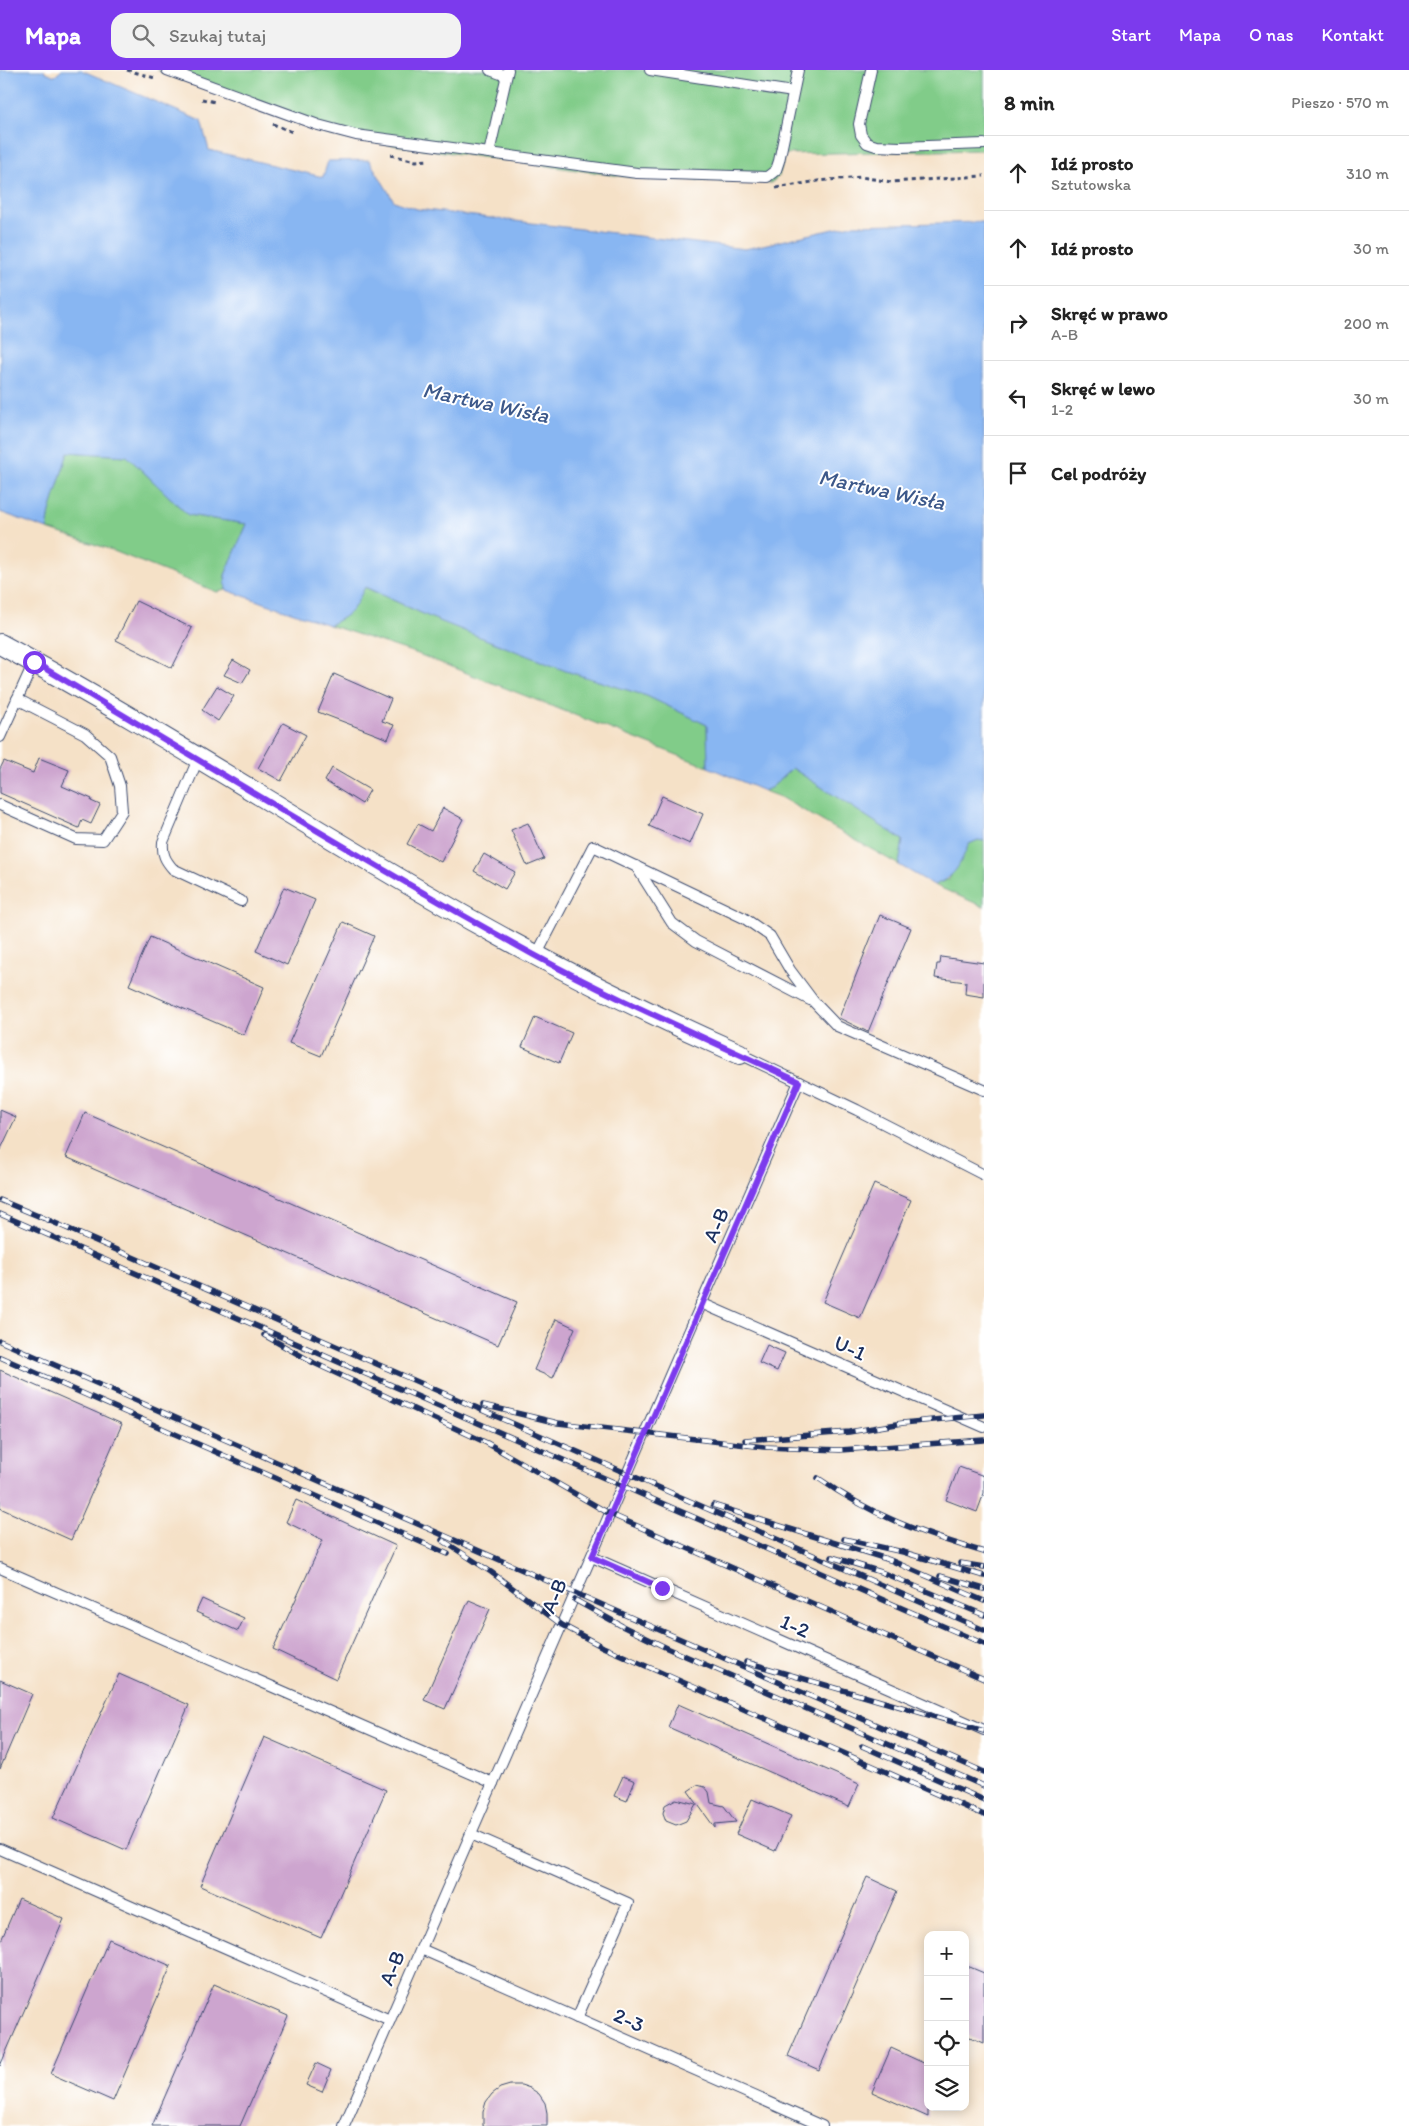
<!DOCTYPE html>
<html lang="pl">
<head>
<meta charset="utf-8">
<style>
  :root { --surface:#fff; --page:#f2f2f2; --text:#222; --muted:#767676; --line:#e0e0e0; --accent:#7c3aed }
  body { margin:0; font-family:Itim,sans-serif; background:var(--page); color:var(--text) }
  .controls { position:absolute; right:15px; bottom:15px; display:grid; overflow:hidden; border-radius:10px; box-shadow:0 2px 12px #0003 }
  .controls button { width:45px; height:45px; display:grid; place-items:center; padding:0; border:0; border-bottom:1px solid var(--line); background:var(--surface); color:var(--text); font:25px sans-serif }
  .stop { position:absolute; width:15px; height:15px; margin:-11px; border:4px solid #7c3aed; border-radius:50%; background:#fff }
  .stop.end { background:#7c3aed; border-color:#fff; box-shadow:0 1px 5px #0008 }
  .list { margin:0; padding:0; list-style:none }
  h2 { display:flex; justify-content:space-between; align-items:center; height:65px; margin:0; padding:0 20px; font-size:21px }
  h2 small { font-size:16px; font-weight:400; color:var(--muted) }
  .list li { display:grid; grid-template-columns:32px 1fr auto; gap:15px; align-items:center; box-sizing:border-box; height:75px; padding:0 20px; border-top:1px solid var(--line) }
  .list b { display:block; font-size:19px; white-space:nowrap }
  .list p { margin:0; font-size:16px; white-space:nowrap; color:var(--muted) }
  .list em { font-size:16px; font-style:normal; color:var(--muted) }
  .icon { flex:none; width:28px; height:28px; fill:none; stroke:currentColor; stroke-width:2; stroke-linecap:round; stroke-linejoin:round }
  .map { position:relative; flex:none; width:984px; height:2056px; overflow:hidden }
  header { display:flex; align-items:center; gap:30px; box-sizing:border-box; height:70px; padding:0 25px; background:var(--accent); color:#fff }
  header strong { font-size:24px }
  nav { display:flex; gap:28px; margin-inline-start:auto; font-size:18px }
  .search { width:350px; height:45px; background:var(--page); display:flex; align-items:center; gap:12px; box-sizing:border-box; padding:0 18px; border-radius:15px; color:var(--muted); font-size:19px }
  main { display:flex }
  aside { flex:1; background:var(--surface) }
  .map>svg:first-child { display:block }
  .green { fill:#81cc89; stroke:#4e7e74 }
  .water { fill:#88b6f2; stroke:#5272a8 }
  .building { fill:#cda5cf }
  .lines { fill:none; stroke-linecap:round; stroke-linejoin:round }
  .service-casing { stroke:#3c4a6e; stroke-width:12 }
  .minor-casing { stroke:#3c4a6e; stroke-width:22 }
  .path { stroke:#3c4a6e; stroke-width:3; stroke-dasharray:4 4; stroke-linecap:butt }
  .service { stroke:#fff; stroke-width:10 }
  .minor { stroke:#fff; stroke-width:20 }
  .rail-casing { stroke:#1b2f5e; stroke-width:5.5 }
  .rail { stroke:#fff; stroke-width:4; stroke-dasharray:11; stroke-linecap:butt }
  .route { stroke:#7c3aed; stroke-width:6 }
  .labels { text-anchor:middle; stroke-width:4; stroke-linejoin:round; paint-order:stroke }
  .street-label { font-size:21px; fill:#1b2f5e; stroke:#fff }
  .water-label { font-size:22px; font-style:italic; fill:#3c588a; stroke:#fff }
</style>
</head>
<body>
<header>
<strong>Mapa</strong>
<div class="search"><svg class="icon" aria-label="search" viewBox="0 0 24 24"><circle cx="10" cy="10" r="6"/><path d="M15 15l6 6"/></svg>Szukaj tutaj</div>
<nav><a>Start</a><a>Mapa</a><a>O nas</a><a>Kontakt</a></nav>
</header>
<main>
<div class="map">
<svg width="984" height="2056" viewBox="0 0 984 2056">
  <rect width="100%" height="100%" fill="#fff"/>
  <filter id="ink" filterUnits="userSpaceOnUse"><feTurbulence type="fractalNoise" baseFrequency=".02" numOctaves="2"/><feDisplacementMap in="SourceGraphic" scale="10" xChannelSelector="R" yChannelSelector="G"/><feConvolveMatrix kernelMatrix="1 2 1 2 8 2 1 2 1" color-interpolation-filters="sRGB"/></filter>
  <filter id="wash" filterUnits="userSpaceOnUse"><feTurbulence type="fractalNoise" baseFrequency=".0096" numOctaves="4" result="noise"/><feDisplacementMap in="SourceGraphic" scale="20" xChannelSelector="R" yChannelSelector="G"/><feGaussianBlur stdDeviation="1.12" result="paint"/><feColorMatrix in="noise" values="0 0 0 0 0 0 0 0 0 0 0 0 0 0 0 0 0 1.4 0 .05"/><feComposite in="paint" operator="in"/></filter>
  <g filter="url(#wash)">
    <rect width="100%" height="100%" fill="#f5e1c7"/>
    <g class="green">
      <polygon points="157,0 984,0 984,80 785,84 779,106 771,113 628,107 335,67"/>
      <polygon points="68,382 127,386 188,445 247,454 225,505 226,520 217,522 106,478 47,459 50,441"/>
      <path d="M364 517 432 548 566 601 647 626 707 655 708 697 418 584 329 555C351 544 355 539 364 517Z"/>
      <polygon points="792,698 903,770 899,795 780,727 764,721 772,717"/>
      <polygon points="978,770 984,771 984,837 934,815 949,809 969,774"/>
    </g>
    <path class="water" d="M0 0H42L55 6 62 0H81L201 51 209 80 323 107 328 91 369 90 394 131 417 139 745 179 852 155 984 152V771L978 770 969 774C959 795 957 806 934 815L899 795 903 770 792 698 772 717 764 721 708 697 707 655 647 626 566 601 432 548 365 517C353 540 354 543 329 555L226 520 225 505 247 454 188 445 127 386 68 382 50 441 47 459 0 442Z"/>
    <g id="blocks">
      <g class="building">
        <polygon points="136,531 192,558 172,598 116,570"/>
        <polygon points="233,590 250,600 242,613 224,605"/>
        <polygon points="334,604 391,629 382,651 394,655 388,669 318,642"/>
        <polygon points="217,616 234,626 218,651 202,640"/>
        <polygon points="283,653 306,665 281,711 258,698"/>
        <polygon points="39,688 69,700 62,716 92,729 91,731 100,735 91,754 82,750 79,758 0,723 0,699 4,691 33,703"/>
        <polygon points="332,698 370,720 362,734 325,711"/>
        <polygon points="662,726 703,744 690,774 649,756"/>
        <polygon points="443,738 463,749 441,792 407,774 418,754 431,761"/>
        <polygon points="528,753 544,789 527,796 511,760"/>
        <polygon points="484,784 515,802 505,819 474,801"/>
        <polygon points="284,817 315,830 287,895 256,881"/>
        <polygon points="880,845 911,858 868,962 839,948"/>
        <polygon points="343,852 374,866 321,986 289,973"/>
        <polygon points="150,867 264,917 244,965 129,915"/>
        <polygon points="941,887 984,893 984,927 965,924 966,912 935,908 937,894 940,894"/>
        <polygon points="535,947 572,963 559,993 522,977"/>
        <polygon points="0,1040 16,1047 0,1081"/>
        <polygon points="85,1043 517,1232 498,1275 66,1087"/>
        <polygon points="874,1114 911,1130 860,1248 823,1232"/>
        <polygon points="556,1249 575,1258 553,1308 534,1300"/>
        <polygon points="767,1275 785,1283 777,1301 759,1293"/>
        <polygon points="0,1300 122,1354 71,1470 0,1438"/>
        <polygon points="959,1397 984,1406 984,1423 977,1442 946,1430"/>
        <polygon points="296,1430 396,1476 336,1609 273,1579 323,1470 286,1452"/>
        <polygon points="202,1529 244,1548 238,1561 196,1542"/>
        <polygon points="469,1530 490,1539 445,1639 424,1630"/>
        <polygon points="119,1604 189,1635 126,1780 53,1748"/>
        <polygon points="0,1610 32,1624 0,1699"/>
        <polygon points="678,1634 859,1714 849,1737 668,1657"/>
        <polygon points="264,1667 386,1720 321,1868 200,1816"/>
        <polygon points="623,1706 635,1711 627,1731 614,1726"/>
        <polygon points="697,1715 705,1717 709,1722 711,1733 724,1736 736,1752 715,1754 715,1758 688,1721"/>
        <polygon points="676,1729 696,1734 686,1751 676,1755 666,1751 663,1743 665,1735"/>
        <polygon points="752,1729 791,1746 775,1781 736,1764"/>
        <polygon points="867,1807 897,1821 819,2000 788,1986"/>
        <polygon points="19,1829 64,1849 0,1996 0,1873"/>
        <polygon points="109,1869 171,1896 113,2031 51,2004"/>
        <polygon points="965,1895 984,1903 984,1973 965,1965"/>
        <polygon points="214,1914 288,1946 240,2056 152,2056"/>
        <polygon points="891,1978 928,1995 928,2047 872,2022"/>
        <polygon points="316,1993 331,2000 322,2022 306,2015"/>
        <polygon points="510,2015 521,2015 530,2018 539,2024 545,2033 547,2043 547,2056 483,2056 483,2042 486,2032 492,2024 500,2018"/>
      </g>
    </g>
  </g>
  <g filter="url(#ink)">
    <use href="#blocks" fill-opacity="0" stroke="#3c4a6e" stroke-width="1"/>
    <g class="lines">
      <defs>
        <g id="service">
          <polyline points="167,0 318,55 356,65 637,103 767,107 776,100 779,91 798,0"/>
          <polyline points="490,0 506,6"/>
          <polyline points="650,0 793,22"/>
          <polyline points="871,0 859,54 861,65 867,73 876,76 900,77 984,74"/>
          <polyline points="489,83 508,0"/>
          <polyline points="0,667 34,592"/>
          <path d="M198 689 163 772C162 784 165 790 173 799L241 831"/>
          <polyline points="0,735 76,769 103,770 122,741 120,716 110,686 85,664 17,629"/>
          <polyline points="636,796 672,853 696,871 810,930"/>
          <polyline points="536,886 593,776 744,848 770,866 790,900 814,932 837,956 984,1020"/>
          <polyline points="740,984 857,1040 984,1105"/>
          <polyline points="701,1233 984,1357"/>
          <polyline points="592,1487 984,1660"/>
          <polyline points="0,1498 493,1713"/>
          <polyline points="471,1764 628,1833 577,1948"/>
          <polyline points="0,1779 390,1950"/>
          <polyline points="421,1879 822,2056"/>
          <polyline points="344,2056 674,1296 799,1012"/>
        </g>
        <path id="minor" d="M0 574C143 651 281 740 422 822 525 882 631 936 740 984"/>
      </defs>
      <use href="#service" class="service-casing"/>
      <use href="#minor" class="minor-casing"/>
      <g class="path">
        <polyline points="127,0 155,8"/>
        <polyline points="202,29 215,32"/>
        <polyline points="273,54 295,63"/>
        <polyline points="391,85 416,91 429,90"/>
        <polyline points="776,118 818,111 861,107 891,112 984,106"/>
      </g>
      <use href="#service" class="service"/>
      <use href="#minor" class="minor"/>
      <defs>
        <g id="rail">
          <polyline points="0,1130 43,1148"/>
          <polyline points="0,1144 984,1574"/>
          <polyline points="39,1146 984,1560"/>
          <polyline points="264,1265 314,1293 487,1373 610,1444 984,1609"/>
          <polyline points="0,1271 984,1702"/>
          <polyline points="0,1287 448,1484"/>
          <polyline points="483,1335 558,1353 764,1377 840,1380 984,1370"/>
          <polyline points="745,1370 849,1362 903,1353 984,1345"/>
          <path d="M818 1408C871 1445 922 1464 984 1482"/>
          <polyline points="713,1435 890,1490 984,1531"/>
          <polyline points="844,1469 903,1482 984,1506"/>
          <polyline points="442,1470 491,1502 562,1555 603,1577 984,1745"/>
          <polyline points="832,1487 881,1502 984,1545"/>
          <polyline points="960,1493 984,1497"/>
          <polyline points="940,1506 984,1519"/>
          <polyline points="575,1530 622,1556 667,1578 984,1716"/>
          <polyline points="746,1592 984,1661"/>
          <polyline points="862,1676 984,1730"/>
        </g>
      </defs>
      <use href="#rail" class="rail-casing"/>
      <use href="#rail" class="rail"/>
    </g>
  </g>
  <g class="lines" filter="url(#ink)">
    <path class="route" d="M34 592C200 690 365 792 534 885 620 932 711 970 799 1012L592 1487 662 1518"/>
  </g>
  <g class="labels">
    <g class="street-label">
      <text transform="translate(716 1155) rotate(-66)" y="7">A-B</text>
      <text transform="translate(850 1278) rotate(24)" y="7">U-1</text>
      <text transform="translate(554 1526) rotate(-67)" y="7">A-B</text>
      <text transform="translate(795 1556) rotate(24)" y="7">1-2</text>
      <text transform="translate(392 1898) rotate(-67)" y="7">A-B</text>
      <text transform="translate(629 1950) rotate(24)" y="7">2-3</text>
    </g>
    <g class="water-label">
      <text transform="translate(486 332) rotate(12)" y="8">Martwa Wisła</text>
      <text transform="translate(882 419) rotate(12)" y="8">Martwa Wisła</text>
    </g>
  </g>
</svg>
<div class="controls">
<button>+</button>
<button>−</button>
<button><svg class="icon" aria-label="locate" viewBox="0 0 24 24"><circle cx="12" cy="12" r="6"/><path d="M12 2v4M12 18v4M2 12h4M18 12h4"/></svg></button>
<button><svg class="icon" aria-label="layers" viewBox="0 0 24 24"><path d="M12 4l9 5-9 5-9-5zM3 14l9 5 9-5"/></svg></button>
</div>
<div class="stop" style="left:34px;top:592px"></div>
<div class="stop end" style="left:662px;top:1518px"></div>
</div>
<aside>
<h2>8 min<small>Pieszo · 570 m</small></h2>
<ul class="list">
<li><svg class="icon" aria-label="ahead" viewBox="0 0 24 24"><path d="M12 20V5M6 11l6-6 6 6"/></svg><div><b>Idź prosto</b><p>Sztutowska</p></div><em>310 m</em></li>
<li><svg class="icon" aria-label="ahead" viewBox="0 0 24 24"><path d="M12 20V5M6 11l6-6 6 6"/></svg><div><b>Idź prosto</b></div><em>30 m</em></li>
<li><svg class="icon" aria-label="right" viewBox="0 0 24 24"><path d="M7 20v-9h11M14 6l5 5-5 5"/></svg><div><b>Skręć w prawo</b><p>A-B</p></div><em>200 m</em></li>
<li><svg class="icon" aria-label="left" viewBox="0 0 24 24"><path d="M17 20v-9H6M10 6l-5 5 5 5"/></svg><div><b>Skręć w lewo</b><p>1-2</p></div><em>30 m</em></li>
<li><svg class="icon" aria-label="arrive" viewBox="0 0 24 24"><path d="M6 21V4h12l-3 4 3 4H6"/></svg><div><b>Cel podróży</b></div></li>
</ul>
</aside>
</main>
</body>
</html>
